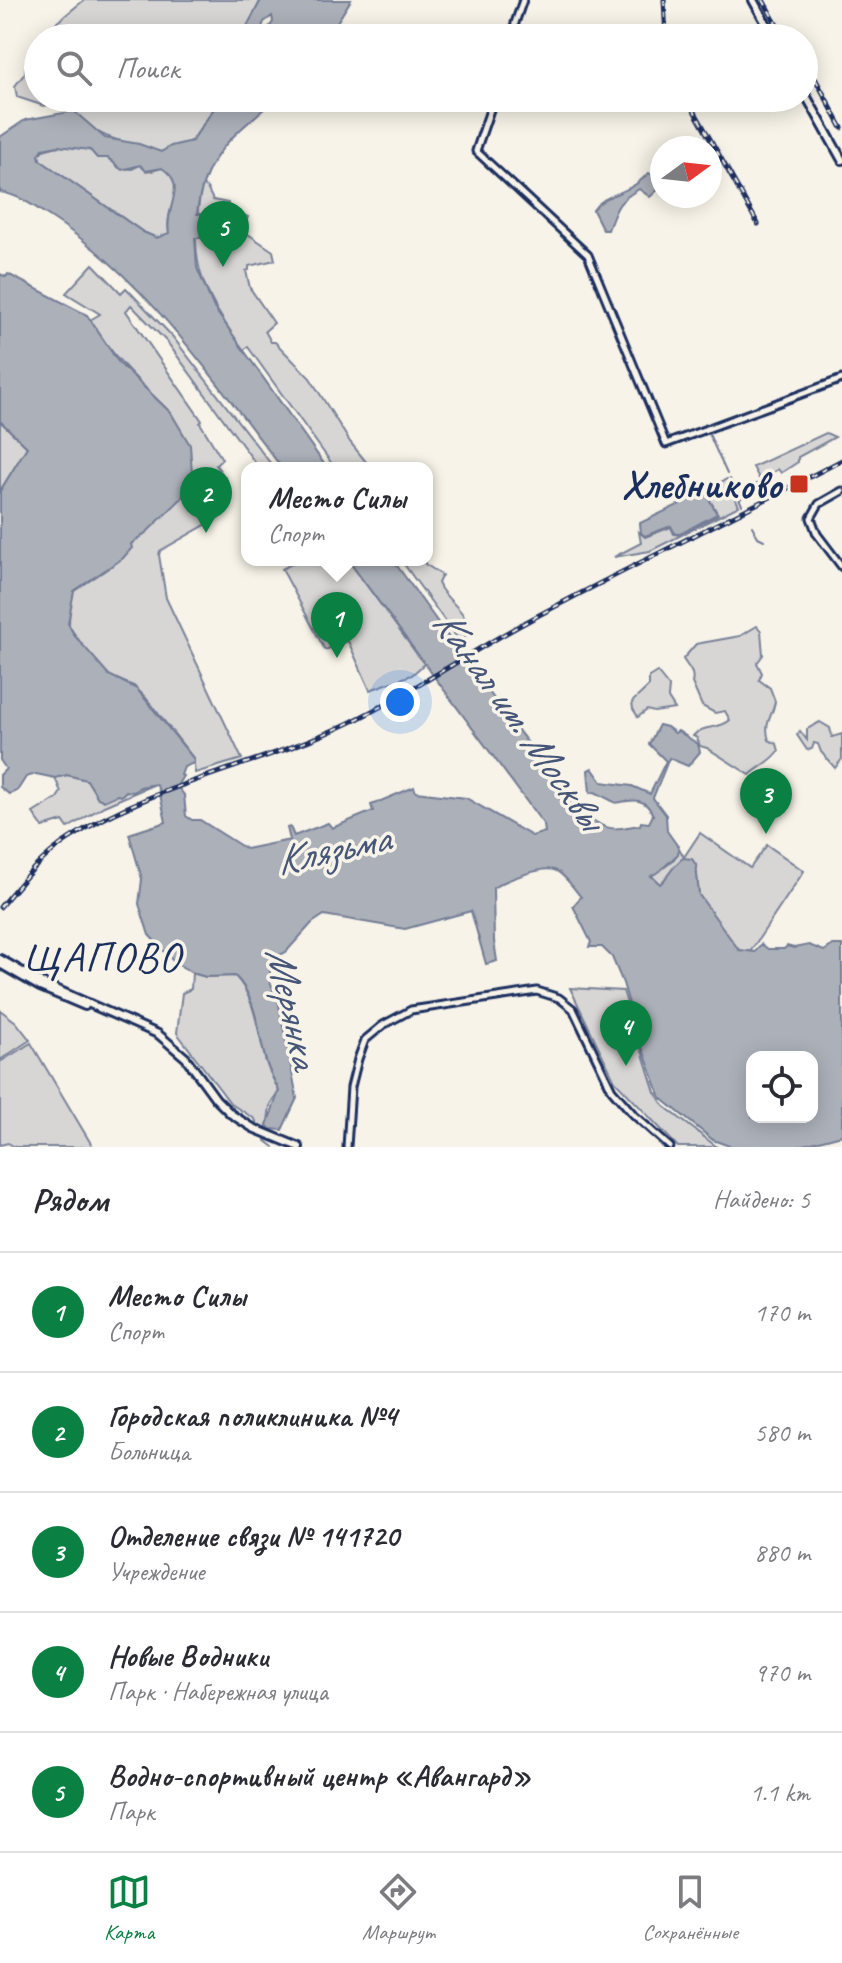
<!DOCTYPE html>
<html lang="ru">
<head>
<meta charset="utf-8">
<style>
  :root { --surface:#fff; --page:#f7f7f7; --text:#2b2b33; --muted:#7c7c81; --line:#e1e1e2; --accent:#0b8043 }
  body { margin:0; font-family:Caveat,sans-serif; background:var(--page); color:var(--text) }
  .controls { position:absolute; right:24px; bottom:24px; display:grid; overflow:hidden; border-radius:16px; box-shadow:0 4px 20px #0003 }
  .controls button { width:72px; height:72px; display:grid; place-items:center; padding:0; border:0; border-bottom:2px solid var(--line); background:var(--surface); color:var(--text); font:40px sans-serif }
  .compass { position:absolute; left:650px; top:136px; width:72px; height:72px; border-radius:50%; background:var(--surface); box-shadow:0 4px 20px #0003; rotate:75deg }
  .you { position:absolute; left:400px; top:702px; width:28px; height:28px; margin:-20px; border:6px solid #fff; border-radius:50%; background:#1a73e8; box-shadow:0 0 0 12px #1a73e833 }
  .badge { display:grid; place-items:center; width:52px; height:52px; border-radius:50%; background:var(--accent); color:#fff; font-size:26px; font-weight:700 }
  .pin { position:absolute; translate:-50% -66px; filter:drop-shadow(0 2px 4px #0008) }
  .pin::after { content:''; position:absolute; top:42px; width:28px; height:24px; background:inherit; clip-path:polygon(0 0,100% 0,50% 100%) }
  .popup { position:absolute; left:241px; top:462px; width:192px; height:104px; box-sizing:border-box; display:grid; place-content:center; border-radius:16px; background:var(--surface); filter:drop-shadow(0 2px 6px #0005); font-size:26px; white-space:nowrap; color:var(--muted) }
  .popup b { font-size:30px; color:var(--text) }
  .popup::after { content:''; position:absolute; left:50%; top:100%; margin-left:-16px; border:16px solid transparent; border-top-color:var(--surface) }
  .list { margin:0; padding:0; list-style:none }
  h2 { display:flex; justify-content:space-between; align-items:center; height:104px; margin:0; padding:0 32px; font-size:34px }
  h2 small { font-size:26px; font-weight:400; color:var(--muted) }
  .list li { display:grid; grid-template-columns:52px 1fr auto; gap:24px; align-items:center; box-sizing:border-box; height:120px; padding:0 32px; border-top:2px solid var(--line) }
  .list b { display:block; font-size:30px; white-space:nowrap }
  .list p { margin:0; font-size:26px; white-space:nowrap; color:var(--muted) }
  .list em { font-size:26px; font-style:normal; color:var(--muted) }
  .icon { flex:none; width:44px; height:44px; fill:none; stroke:currentColor; stroke-width:2; stroke-linecap:round; stroke-linejoin:round }
  .map { position:relative; flex:none; width:842px; height:1147px; overflow:hidden }
  .search { position:absolute; background:var(--surface); box-shadow:0 4px 20px #0003; left:24px; right:24px; top:24px; height:88px; display:flex; align-items:center; gap:20px; box-sizing:border-box; padding:0 28px; border-radius:44px; color:var(--muted); font-size:30px }
  .sheet { height:704px; background:var(--surface) }
  nav { display:flex; justify-content:space-around; align-items:center; box-sizing:border-box; height:112px; border-top:2px solid var(--line); background:var(--surface); font-size:22px; color:var(--muted) }
  nav a { display:grid; justify-items:center; gap:4px }
  nav .on { color:var(--accent) }
  .map>svg:first-child { display:block }
  .green { fill:#d7d6d4; stroke:#798299; stroke-width:2 }
  .water { fill:#acb0b9; stroke:#727c95; stroke-width:2; fill-rule:evenodd }
  .lines { fill:none; stroke-linecap:round; stroke-linejoin:round }
  .stream { stroke:#727c95; stroke-width:2 }
  .tertiary-casing { stroke:#1b2f5e; stroke-width:11 }
  .secondary-casing { stroke:#1b2f5e; stroke-width:12 }
  .tertiary { stroke:#f7f3e8; stroke-width:5 }
  .secondary { stroke:#f7f3e8; stroke-width:6 }
  .rail-casing { stroke:#1b2f5e; stroke-width:5 }
  .rail { stroke:#f7f3e8; stroke-width:2; stroke-dasharray:6; stroke-linecap:butt }
  .poi-dot { fill:#c8321e; stroke:#f7f3e8; stroke-width:3 }
  .labels { text-anchor:middle; stroke-width:7; stroke-linejoin:round; paint-order:stroke }
  .poi-label { font-size:40px; font-weight:bold; fill:#1b2f5e; stroke:#f7f3e8; text-anchor:end }
  .water-label { font-size:42px; font-style:italic; fill:#465679; stroke:#f7f3e8 }
  .neighbourhood-label { font-size:42px; letter-spacing:2px; fill:#1b2f5e; stroke:#f7f3e8 }
</style>
</head>
<body>
<div class="map">
<svg width="842" height="1147" viewBox="0 0 842 1147">
  <rect width="100%" height="100%" fill="#f7f3e8"/>
  <filter id="ink" filterUnits="userSpaceOnUse"><feTurbulence type="fractalNoise" baseFrequency=".0125" numOctaves="2"/><feDisplacementMap in="SourceGraphic" scale="16" xChannelSelector="R" yChannelSelector="G"/><feConvolveMatrix kernelMatrix="1 2 1 2 8 2 1 2 1" color-interpolation-filters="sRGB"/></filter>
  <g filter="url(#ink)">
    <g class="green">
      <polygon points="84,0 261,0 241,38 38,38"/>
      <path d="M38 38V98H221C217 104 194 139 191 141 184 146 171 146 161 152 129 144 78 135 68 99L44 106 17 97 15 86 25 73 27 56Z"/>
      <path d="M58 146C78 146 106 152 119 168L132 169 140 165 152 171 162 168C167 171 175 175 176 182 178 199 165 213 169 234L157 238 143 232 40 160 39 154 43 150Z"/>
      <path d="M202 185 207 188 213 200 228 203V207L248 217 244 227 245 232 273 251 275 260 249 266V270L246 271 250 288 274 323 265 331 271 342H275L310 378 350 442 371 468H335L248 347 243 350C200 287 187 264 202 185Z"/>
      <path d="M93 264 121 293 126 288 172 336 274 468H259L167 342 131 305 126 311 202 421 200 423 222 459 216 465 227 480 213 495 221 516 160 551 159 555 166 598 242 759 195 773 193 758 146 698 134 686 109 676 85 649 69 626 70 600 74 591 123 558 131 544 148 531 171 413C139 382 114 359 90 320L100 314 66 293Z"/>
      <polygon points="0,421 27,447 0,491"/>
      <path d="M826 433 835 437 798 457V462L781 473 778 469C765 477 754 489 740 499L738 494 761 482 753 467Z"/>
      <polygon points="727,479 739,506 650,551 614,557 641,543 639,532 645,537 671,527 674,534 680,535 718,514 707,495 700,491"/>
      <polygon points="299,560 348,560 424,664 412,675 370,690 348,641 325,650 282,569"/>
      <path d="M401 560H425V564L442 575 438 583 441 589C460 615 473 611 463 646Z"/>
      <path d="M757 626 761 631 763 655 757 663 762 673 759 680 770 688 775 701C773 716 763 723 769 740L777 744 779 751C771 762 760 766 750 775L707 748 700 746 697 738 693 736C703 724 720 730 730 720L725 711 715 713 702 706 692 683C695 672 688 668 683 659L696 644 740 636Z"/>
      <polygon points="657,672 669,687 668,698 675,709 654,712 647,710 638,717 633,709 632,702 649,686 649,677"/>
      <polygon points="820,722 830,728 832,737 842,734 842,759 835,768 821,752 818,744 814,743 812,749 807,750 797,735 800,731 807,740 807,729"/>
      <polygon points="67,775 87,780 98,798 155,784 104,806 68,828 63,821 43,827 33,813 57,798 61,792 55,778"/>
      <path d="M700 833 750 868 767 845 804 871 750 952 739 950 731 942 699 895 696 865 669 876 660 885 651 875C661 869 677 862 679 848L684 857Z"/>
      <path d="M192 973 206 977 235 976C256 998 258 1034 266 1062 269 1072 275 1082 279 1091L270 1106 267 1128 264 1129 257 1124 255 1119 231 1104 177 1033 182 993 191 989Z"/>
      <polygon points="570,988 623,991 655,1092 664,1106 717,1147 678,1147 615,1081"/>
      <polygon points="0,1010 16,1022 30,1040 0,1060"/>
      <polygon points="31,1043 93,1147 15,1147 8,1143 0,1145 0,1062"/>
    </g>
    <g class="water">
      <polygon points="261,0 351,0 327,38 261,38 273,22 272,16 264,22 258,38 241,38"/>
      <path d="M221 98H277C235 134 203 155 197 214H201L208 227 206 238H195L197 268 214 308 327 468H282C212 378 147 279 49 216 33 206 19 195 0 192V137L25 120 74 111 105 138 139 144 161 152 171 146 192 141ZM58 146 90 150 97 158H108L122 170 140 165 146 171 162 168C189 186 164 206 169 233L157 238 143 232 40 160 39 155 43 149Z"/>
      <path d="M649 173 654 176 658 174 662 186 650 197 639 189C617 202 617 206 608 230H603L593 210C603 196 618 195 633 186 639 183 644 177 649 173Z"/>
      <path d="M0 274 6 277 8 274 87 315 119 363 171 413 190 445 192 473 182 498 148 531 131 544 132 548 123 558 74 591 68 623 74 635 109 675 137 689 193 758 194 763 184 767 181 775 183 776 177 786 184 795 186 816 192 820H200L246 849 290 840 287 828 290 827 294 836 328 823 332 828 373 811 371 805 414 787 416 792 466 798 532 836 545 832 544 825 348 560H393C442 628 490 696 542 761 559 782 575 811 599 824 613 832 625 827 640 825L641 822 649 823 653 815C645 796 632 800 616 803L595 792 590 793 588 770 592 768 602 782 632 786 650 794 666 761 649 744 659 725 667 727 675 733 678 731 698 744 700 752 688 766 669 758 653 798 666 815 667 831 679 848 678 854 660 871 651 876 660 884C670 875 672 866 683 858L692 859 696 865 699 895 739 950 755 952 761 944 768 949H784L787 946 794 948 809 945 824 951 833 945H842V1135L796 1147H732L713 1140 661 1098 639 1039 623 983 612 957 602 947H589L591 942 573 906 581 897C574 889 564 873 554 870 541 866 504 881 493 888L494 941 497 961 486 964 471 911 405 929 324 915 312 923 286 952 270 960V981L279 1004 297 1098 282 1130 270 1129 267 1125 279 1091C275 1081 269 1072 266 1061 258 1034 257 997 235 976L206 977 192 973 173 961 149 935 139 904 142 879 129 834 166 822 159 790 156 784 140 787 134 792 126 791 121 796 117 795 104 801 98 798 87 780 67 775 55 778 36 774 26 777 17 791 9 794 0 787V775L6 769 0 760V491L27 447 0 421ZM752 1057H812V1117H752Z"/>
      <polygon points="703,493 707,495 717,514 680,534 675,534 671,526 645,536 641,533 640,523"/>
    </g>
    <g class="lines">
      <g class="stream">
        <polyline points="708,432 727,474"/>
        <polyline points="730,479 742,505"/>
        <polyline points="752,526 758,537 764,540"/>
        <polyline points="265,1140 274,1147"/>
      </g>
      <defs>
        <g id="tertiary">
          <polyline points="513,38 515,23 523,0"/>
          <polyline points="494,98 476,151 588,255 666,444 842,379"/>
          <polyline points="842,491 819,504 811,518 817,534 842,567"/>
          <polyline points="347,1147 351,1087 358,1059 365,1040 383,1025 411,1010 537,991 559,998 573,1009 612,1090 634,1115 670,1147"/>
        </g>
        <g id="secondary">
          <polyline points="753,0 774,38"/>
          <polyline points="804,92 842,160"/>
          <polyline points="0,959 42,983 158,1034 186,1058 216,1099 231,1114 253,1128 299,1147"/>
          <polyline points="0,964 40,987 85,1006"/>
        </g>
      </defs>
      <use href="#tertiary" class="tertiary-casing"/>
      <use href="#secondary" class="secondary-casing"/>
      <use href="#tertiary" class="tertiary"/>
      <use href="#secondary" class="secondary"/>
      <defs>
        <g id="rail">
          <polyline points="664,0 666,38"/>
          <polyline points="763,0 784,38"/>
          <polyline points="804,58 842,128"/>
          <polyline points="277,98 283,102"/>
          <polyline points="687,98 758,224"/>
          <path d="M0 907C21 882 41 857 69 839 152 784 259 766 349 723 411 693 468 653 528 621 632 565 738 515 842 460"/>
        </g>
      </defs>
      <use href="#rail" class="rail-casing"/>
      <use href="#rail" class="rail"/>
    </g>
  </g>
  <rect class="poi-dot" x="789" y="474" width="20" height="20" rx="4"/>
  <g class="labels">
    <g class="poi-label">
      <text x="781" y="498">Хлебниково</text>
    </g>
    <g class="water-label">
      <text transform="translate(520 718) rotate(54)" y="15">Канал им. Москвы</text>
      <text transform="translate(332 848) rotate(-12)" y="15">Клязьма</text>
      <text transform="translate(294 1007) rotate(77)" y="15">Мерянка</text>
    </g>
    <g class="neighbourhood-label">
      <text x="103" y="971">ЩАПОВО</text>
    </g>
  </g>
</svg>
<div class="controls">
<button><svg class="icon" aria-label="locate" viewBox="0 0 24 24"><circle cx="12" cy="12" r="6"/><path d="M12 2v4M12 18v4M2 12h4M18 12h4"/></svg></button>
</div>
<svg class="compass" viewBox="-18 -18 36 36"><path d="M0-13l5 13h-10z" fill="#e53935"/><path d="M0 13l5-13h-10z" fill="#7c7c81"/></svg>
<div class="you"></div>
<div class="pin badge" style="left:337px;top:658px">1</div>
<div class="popup"><b>Место Силы</b>Спорт</div>
<div class="pin badge" style="left:206px;top:533px">2</div>
<div class="pin badge" style="left:766px;top:834px">3</div>
<div class="pin badge" style="left:626px;top:1066px">4</div>
<div class="pin badge" style="left:223px;top:267px">5</div>
<div class="search"><svg class="icon" aria-label="search" viewBox="0 0 24 24"><circle cx="10" cy="10" r="6"/><path d="M15 15l6 6"/></svg>Поиск</div>
</div>
<section class="sheet">
<h2>Рядом<small>Найдено: 5</small></h2>
<ul class="list">
<li><span class="badge">1</span><div><b>Место Силы</b><p>Спорт</p></div><em>170 m</em></li>
<li><span class="badge">2</span><div><b>Городская поликлиника №4</b><p>Больница</p></div><em>580 m</em></li>
<li><span class="badge">3</span><div><b>Отделение связи № 141720</b><p>Учреждение</p></div><em>880 m</em></li>
<li><span class="badge">4</span><div><b>Новые Водники</b><p>Парк · Набережная улица</p></div><em>970 m</em></li>
<li><span class="badge">5</span><div><b>Водно-спортивный центр «Авангард»</b><p>Парк</p></div><em>1.1 km</em></li>
</ul>
</section>
<nav>
<a class="on"><svg class="icon" aria-label="map" viewBox="0 0 24 24"><path d="M3 6l6-2 6 2 6-2v14l-6 2-6-2-6 2zM9 4v14M15 6v14"/></svg>Карта</a>
<a><svg class="icon" aria-label="directions" viewBox="0 0 24 24"><path d="M12 3l9 9-9 9-9-9zM9 14v-3h6M13 9l2 2-2 2"/></svg>Маршрут</a>
<a><svg class="icon" aria-label="saved" viewBox="0 0 24 24"><path d="M7 4h10v16l-5-4-5 4z"/></svg>Сохранённые</a>
</nav>
</body>
</html>
